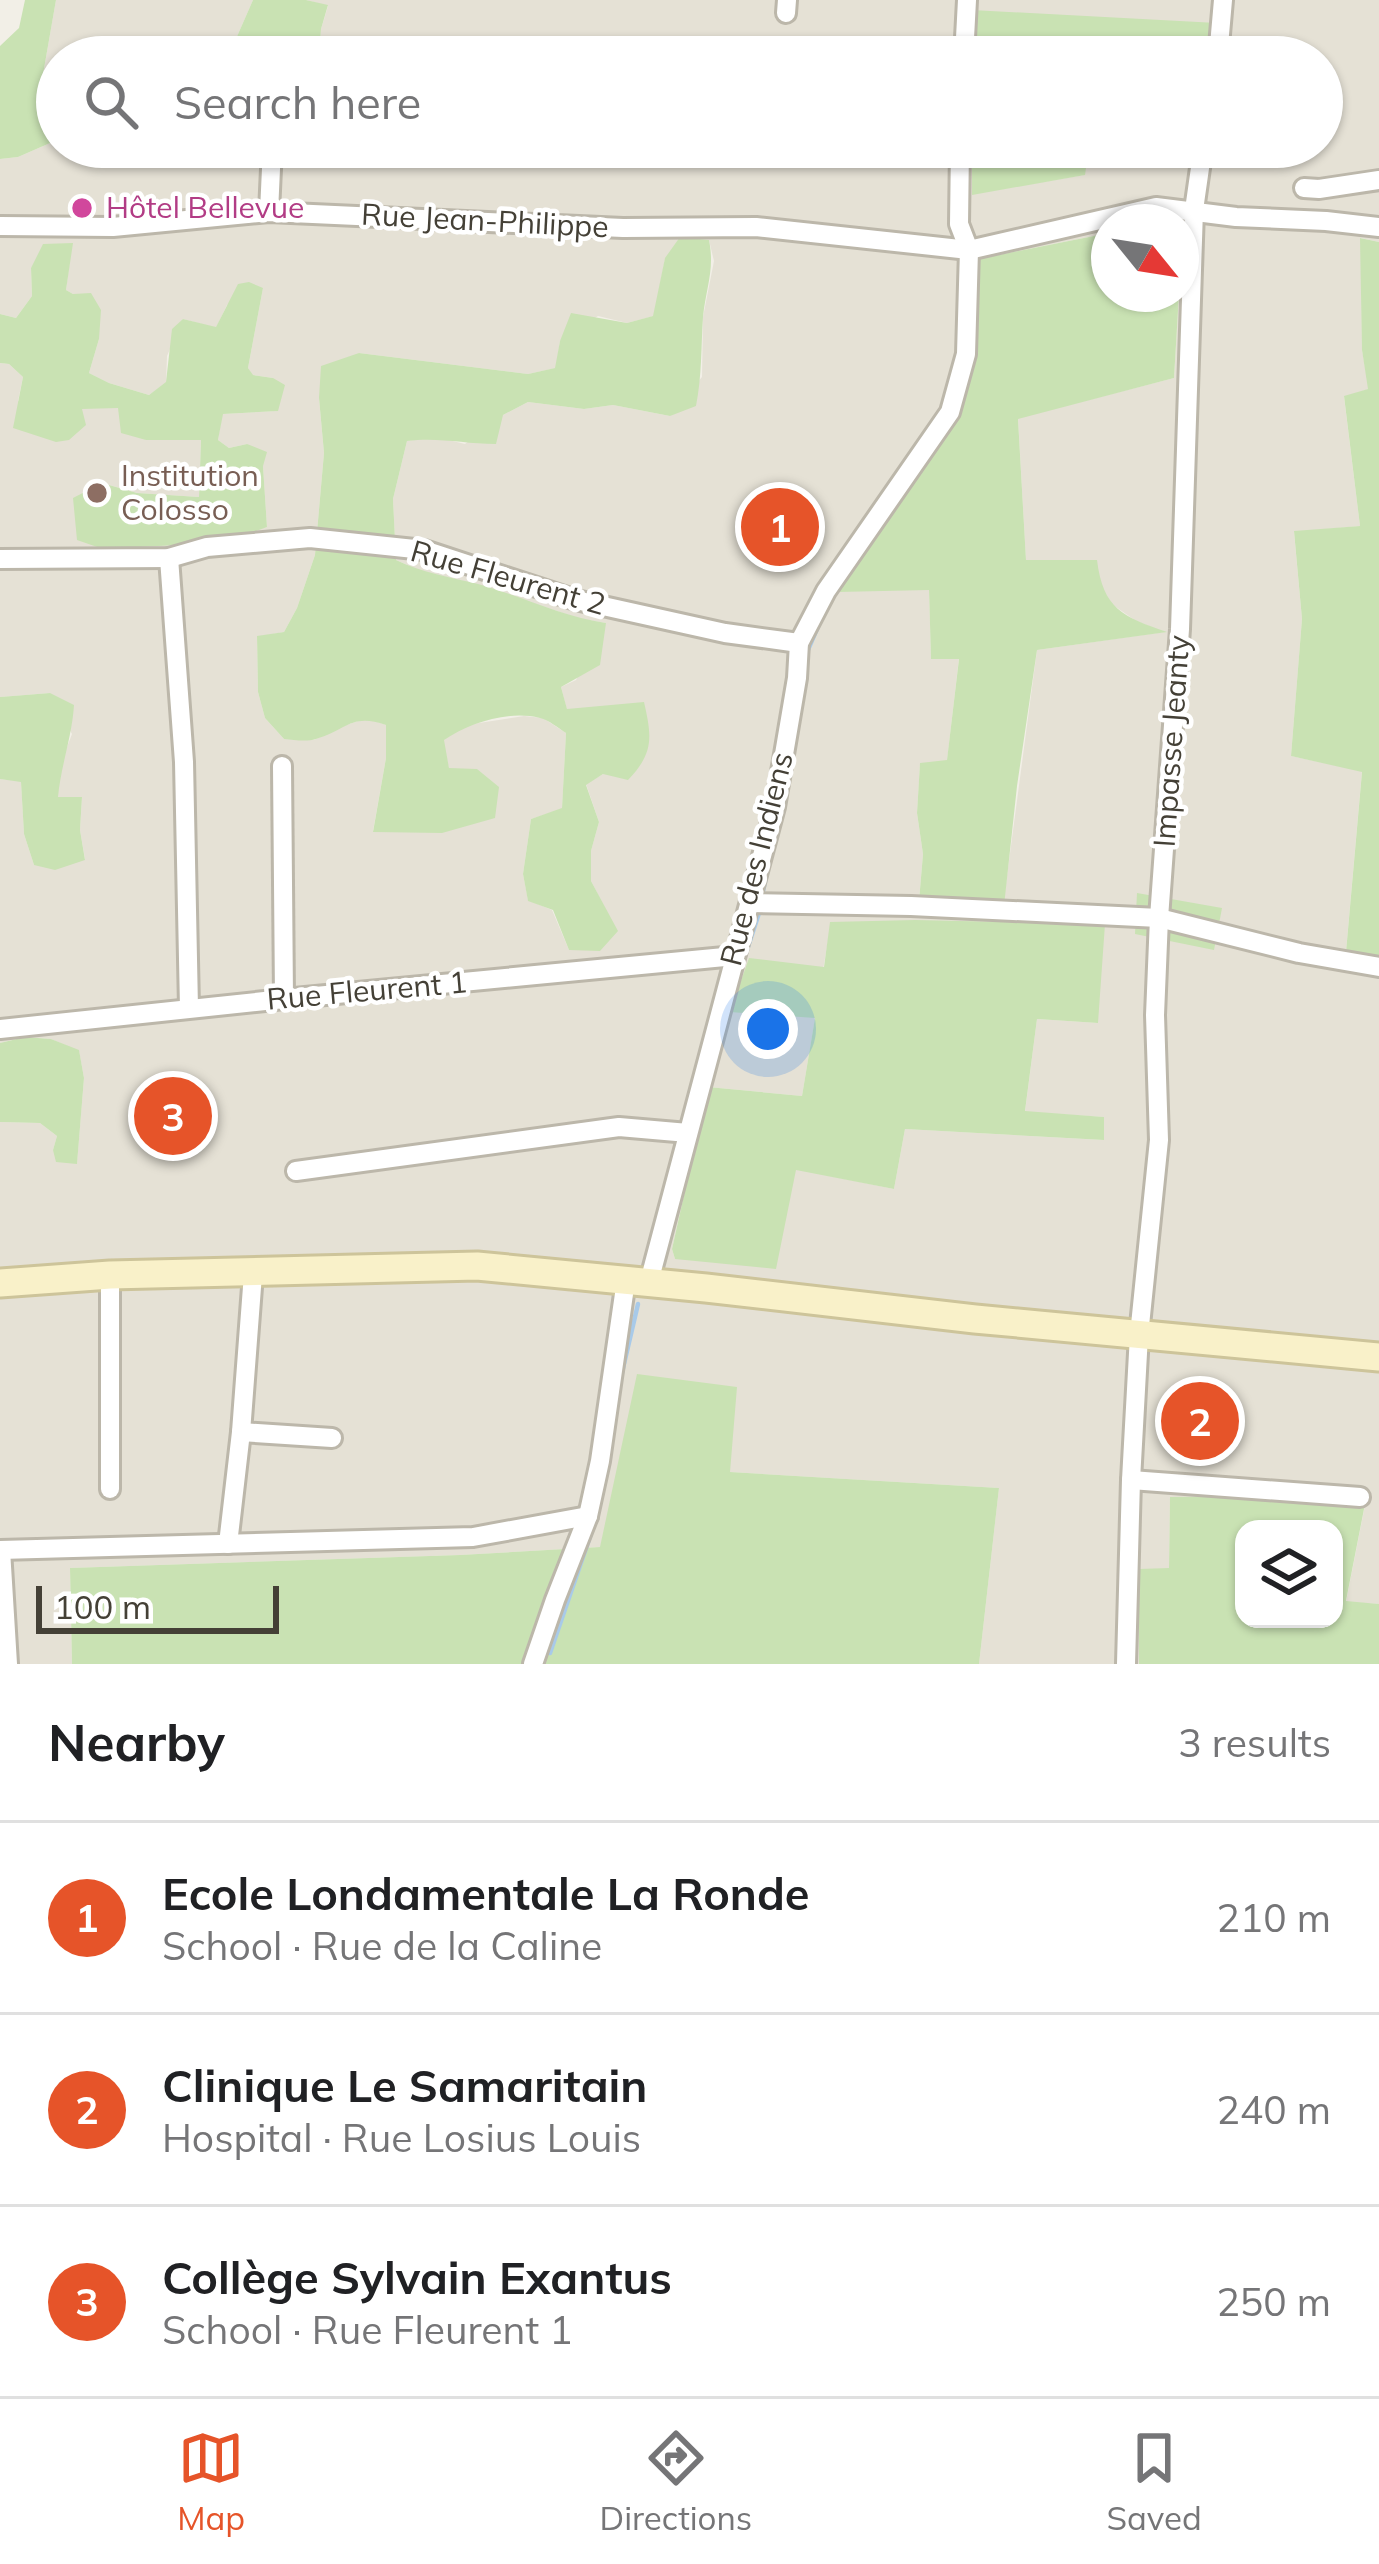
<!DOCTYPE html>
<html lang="en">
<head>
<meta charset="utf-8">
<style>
  :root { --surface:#fff; --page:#f6f6f6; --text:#202124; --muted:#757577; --line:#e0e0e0; --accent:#e65429 }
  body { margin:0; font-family:Mulish,sans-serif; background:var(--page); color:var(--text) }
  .controls { position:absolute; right:36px; bottom:36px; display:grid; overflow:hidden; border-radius:24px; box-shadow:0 3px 9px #0004 }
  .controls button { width:108px; height:108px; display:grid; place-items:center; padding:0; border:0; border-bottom:3px solid var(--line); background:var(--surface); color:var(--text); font:60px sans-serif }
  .compass { position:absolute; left:1091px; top:204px; width:108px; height:108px; border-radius:50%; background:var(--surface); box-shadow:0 3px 9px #0004; rotate:120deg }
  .scale { position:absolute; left:36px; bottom:30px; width:243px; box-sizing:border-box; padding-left:12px; border:6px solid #444036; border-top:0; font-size:33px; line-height:42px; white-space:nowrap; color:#444036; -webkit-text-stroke:9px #fff; paint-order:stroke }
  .you { position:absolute; left:768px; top:1029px; width:42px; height:42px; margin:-30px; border:9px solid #fff; border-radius:50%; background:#1a73e8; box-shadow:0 0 0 18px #1a73e833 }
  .badge { display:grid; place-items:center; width:78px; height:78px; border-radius:50%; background:var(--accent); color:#fff; font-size:39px; font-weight:700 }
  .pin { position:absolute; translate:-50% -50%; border:6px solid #fff; box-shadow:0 3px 12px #0006 }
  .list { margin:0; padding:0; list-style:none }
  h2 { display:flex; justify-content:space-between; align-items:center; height:156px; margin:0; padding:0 48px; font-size:51px }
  h2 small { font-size:39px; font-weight:400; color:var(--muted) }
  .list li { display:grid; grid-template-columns:78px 1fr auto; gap:36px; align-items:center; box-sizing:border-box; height:192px; padding:0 48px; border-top:3px solid var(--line) }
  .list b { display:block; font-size:45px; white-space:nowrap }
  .list p { margin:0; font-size:39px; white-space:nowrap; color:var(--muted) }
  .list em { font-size:39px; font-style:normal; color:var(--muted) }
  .icon { flex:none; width:66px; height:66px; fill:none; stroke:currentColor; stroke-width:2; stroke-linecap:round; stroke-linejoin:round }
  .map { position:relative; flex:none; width:1379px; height:1664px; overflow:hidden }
  .search { position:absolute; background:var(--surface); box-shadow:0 3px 9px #0004; left:36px; right:36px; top:36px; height:132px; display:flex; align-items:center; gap:30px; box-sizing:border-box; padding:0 42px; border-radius:66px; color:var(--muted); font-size:45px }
  .sheet { height:732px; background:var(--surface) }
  nav { display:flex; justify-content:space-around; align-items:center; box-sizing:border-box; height:168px; border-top:3px solid var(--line); background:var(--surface); font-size:33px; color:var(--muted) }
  nav a { display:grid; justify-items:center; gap:6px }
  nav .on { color:var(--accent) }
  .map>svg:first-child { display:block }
  .residential { fill:#e5e1d5; fill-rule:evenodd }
  .green { fill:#c9e2b3; fill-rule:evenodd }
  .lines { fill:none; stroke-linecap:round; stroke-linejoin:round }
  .stream { stroke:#a8cae9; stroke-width:4.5 }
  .minor-casing { stroke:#bcb7aa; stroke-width:24 }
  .secondary-casing { stroke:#cdc49a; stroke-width:33 }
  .minor { stroke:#fff; stroke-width:18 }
  .secondary { stroke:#f9f1c9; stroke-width:27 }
  .hotel-dot { fill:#d1479c; stroke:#fff; stroke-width:4.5 }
  .education-dot { fill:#8d6e63; stroke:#fff; stroke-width:4.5 }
  .labels { text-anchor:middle; stroke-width:9; stroke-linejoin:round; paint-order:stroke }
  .hotel-label { font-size:30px; fill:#b23c85; stroke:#fff; text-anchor:start }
  .street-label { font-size:30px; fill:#444036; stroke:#fff }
  .education-label { font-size:30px; fill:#785e54; stroke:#fff; text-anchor:start }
</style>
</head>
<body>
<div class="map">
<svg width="1379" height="1664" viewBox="0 0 1379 1664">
  <rect width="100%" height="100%" fill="#f2efe7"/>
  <g class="residential">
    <polygon points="56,0 253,0 228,57 57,57 57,110 38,103"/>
    <path d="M306 0H1379V242L1361 238 1362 350 1369 389 1344 397 1360 526 1294 532 1302 619 1291 756 1362 771 1346 951 1379 957V1604L1346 1602 1365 1505 1170 1498 1169 1569 1139 1570V1664H979L999 1488 729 1472 638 1374 601 1547 460 1555 70 1568 72 1664H0V1122L40 1123 57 1136 53 1150 77 1163 84 1078 79 1051 51 1039 25 1037 0 1043V779L21 781 24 834 34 865 85 859 80 830 82 798H57L62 760 72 734 50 693 0 697V363L9 364 23 377 18 401 81 408H119L146 440H201L199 497 137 493 102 483 156 544 177 545 267 527 263 466 247 444 229 448 218 440 222 414 277 411 273 378 252 375 248 368 263 288 227 305 216 328 183 319 167 356 166 383 149 395 109 383 89 373 99 339 73 294 66 290 72 243 31 268 32 296 16 318 0 314V159L18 157 57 140V147H972V194L1084 175 1089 147H1322V57H315L319 55 321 29 328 6ZM1183 218 1181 294H1179L1174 378 1018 418 1026 560 1100 587 1113 605 1136 621 1164 632 1037 650 1003 906 919 900 923 854 917 813 920 764 947 761 959 658H931L929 589 838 591 901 501 960 409 973 338 978 259 1109 233V222H1163ZM680 238 709 240 714 261 703 317 702 377 670 416 613 405 584 409 528 402 503 415 465 444 436 437 407 441 393 499 396 560 421 571 475 584 581 619 606 623 576 680 561 687 567 710 644 703 603 774 586 784 599 822 591 851V881L617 931 569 950 552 910 528 900 523 874 531 819 562 809 566 733 543 718 524 716 466 725 443 740 449 769H477L373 831 386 758V725L367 718 340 727 314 740 284 739 265 718 258 692 257 637 284 632 297 608 315 555 324 453 319 398 359 353 528 374 556 368 560 341 598 316 627 323 654 316 665 259ZM831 922 1098 1023 1037 1019 1025 1112 1104 1117 1103 1140 905 1129 894 1189 796 1169 675 1259 672 1249 708 1087 802 1096Z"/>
  </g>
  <g class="green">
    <polygon points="25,0 56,0 38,103 57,110 57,140 18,157 0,159 0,46 19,28"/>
    <polygon points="253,0 306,0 328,5 321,29 319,56 228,57"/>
    <polygon points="972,10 1217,23 1212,57 972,57"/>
    <polygon points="972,147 1089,147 1085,175 972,195"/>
    <path d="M1109 233V294H1179L1174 378 1018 419 1026 560H1097C1103 609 1123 617 1167 632L1037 650 1017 786 1004 906 919 901 923 854 917 813 920 763 947 760 959 659H931L929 590 837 592 901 501 960 409 973 338 978 259Z"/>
    <path d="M680 237 709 240C715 270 706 287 703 317 701 347 702 376 696 406L670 416 613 405 584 409 528 402 503 415 496 444C464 444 439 437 407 441L393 499 396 560C423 573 450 577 478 584 521 596 562 617 606 623L600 665 561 687 567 709 644 702C652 737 654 753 628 780L603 774 586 785 599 822 591 851V881L618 931 600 951 569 950 553 910 528 901 523 874 531 819 562 808 566 733C558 728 549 720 540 718 508 710 469 723 444 740L449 768 477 769 499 787 495 818 442 833 373 832 386 758V725C351 713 347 730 316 739 307 742 294 740 284 739L265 718 258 692 257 636 284 632 297 608 315 555 324 453 319 398 321 366 359 353 528 374 555 368 560 341 571 313 627 323 653 316 665 258Z"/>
    <polygon points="1360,238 1379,242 1379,957 1346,952 1362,772 1291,756 1302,619 1294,531 1360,526 1344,396 1368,389 1362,350"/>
    <polygon points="73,243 66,290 73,294 91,293 101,310 99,339 89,373 109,383 149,395 166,382 172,329 183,319 216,327 238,284 249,282 263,288 248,368 253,375 273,378 285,385 278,411 223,414 218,440 229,448 247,444 267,452 263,466 267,527 232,540 177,545 103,549 77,540 73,498 102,483 137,493 199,497 201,440 146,440 121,433 118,408 82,409 86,425 69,440 56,442 13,428 23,377 9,364 0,363 0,314 16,318 32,296 31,268 43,244"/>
    <path d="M50 693 74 705C72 737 61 765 58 797H82L80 830 85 860 55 870 34 865 24 834 21 782 0 779V697Z"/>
    <polygon points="1137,893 1222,908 1214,950 1135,934"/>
    <polygon points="915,920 1105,924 1098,1023 1037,1019 1025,1111 1104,1117 1104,1140 905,1129 894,1189 796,1170 776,1269 675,1259 672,1249 708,1087 802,1096 815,1018 730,1012 749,958 824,967 830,922"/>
    <polygon points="25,1037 51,1039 79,1050 84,1078 77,1164 56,1162 53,1150 57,1136 40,1123 0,1122 0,1043"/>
    <polygon points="637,1374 737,1387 730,1472 999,1488 979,1664 72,1664 70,1568 460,1555 600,1547"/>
    <path d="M1262 1496 1365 1504 1346 1601 1379 1604V1664H1139V1569L1169 1568 1170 1497ZM1244 1529H1334V1619H1244Z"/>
  </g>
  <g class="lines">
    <g class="stream">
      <polyline points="807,652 819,624"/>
      <polyline points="763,891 769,864"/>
      <polyline points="742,965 759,913"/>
      <polyline points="620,1381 638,1304"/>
      <polyline points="550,1653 597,1516"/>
    </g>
    <defs>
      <g id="minor">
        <polyline points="786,13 787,0"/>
        <polyline points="964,57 967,0"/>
        <polyline points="1218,57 1223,0"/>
        <polyline points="1304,188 1319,189 1379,180"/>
        <polyline points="269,212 272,147"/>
        <polyline points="0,226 113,227 269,212 623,228 756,227 969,250 1156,207 1236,217 1326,221 1379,227"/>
        <polyline points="169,558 184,762 189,1008"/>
        <polyline points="0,559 169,558 207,547 310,538 424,550 576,600 725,633 799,643"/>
        <polyline points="282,766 284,999"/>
        <polyline points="751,903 911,906 1159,918 1299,953 1379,967"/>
        <polyline points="0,1029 284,999 735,956"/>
        <polyline points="296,1171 619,1127 688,1133"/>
        <polyline points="110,1275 110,1489"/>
        <polyline points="649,1282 775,807 797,678 799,643 826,591 950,412 966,354 969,250 959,224 960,147"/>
        <polyline points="241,1432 332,1438"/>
        <polyline points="1131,1480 1360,1497"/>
        <polyline points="228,1544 241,1432 253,1274"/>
        <polyline points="0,1550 473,1537 588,1516"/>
        <polyline points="1,1550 8,1664"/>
        <polyline points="533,1664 555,1600 588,1516 600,1461 626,1280"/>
        <polyline points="1126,1664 1131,1480 1139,1335 1159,1140 1155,1015 1159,918 1180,629 1194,210 1203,147"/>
      </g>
      <polyline id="secondary" points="0,1283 110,1275 477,1266 706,1288 975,1319 1379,1357"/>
    </defs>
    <use href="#minor" class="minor-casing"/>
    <use href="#secondary" class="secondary-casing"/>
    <use href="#minor" class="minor"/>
    <use href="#secondary" class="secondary"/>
  </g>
  <circle class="hotel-dot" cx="82" cy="208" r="12"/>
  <circle class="education-dot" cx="97" cy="493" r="12"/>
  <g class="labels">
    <g class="hotel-label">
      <text x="106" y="218">Hôtel Bellevue</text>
    </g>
    <g class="street-label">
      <text transform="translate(485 221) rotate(3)" y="10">Rue Jean-Philippe</text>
      <text transform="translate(508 578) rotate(16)" y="10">Rue Fleurent 2</text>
      <text transform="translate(1172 741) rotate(-86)" y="10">Impasse Jeanty</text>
      <text transform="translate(757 859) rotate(-76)" y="10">Rue des Indiens</text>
      <text transform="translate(367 991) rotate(-5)" y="10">Rue Fleurent 1</text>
    </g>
    <g class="education-label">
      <text x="121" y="486">Institution<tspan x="121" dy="34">Colosso</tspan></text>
    </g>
  </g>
</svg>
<div class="controls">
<button><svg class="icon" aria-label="layers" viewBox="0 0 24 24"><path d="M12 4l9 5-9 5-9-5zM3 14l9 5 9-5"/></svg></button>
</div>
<svg class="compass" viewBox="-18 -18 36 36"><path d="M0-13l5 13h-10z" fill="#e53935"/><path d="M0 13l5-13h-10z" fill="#757577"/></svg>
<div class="scale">100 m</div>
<div class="you"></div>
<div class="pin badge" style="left:780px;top:527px">1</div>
<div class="pin badge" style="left:1200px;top:1421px">2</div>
<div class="pin badge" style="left:173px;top:1116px">3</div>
<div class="search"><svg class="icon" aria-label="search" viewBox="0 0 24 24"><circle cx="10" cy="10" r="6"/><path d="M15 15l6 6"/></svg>Search here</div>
</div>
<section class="sheet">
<h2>Nearby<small>3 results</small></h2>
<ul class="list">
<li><span class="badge">1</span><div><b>Ecole Londamentale La Ronde</b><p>School · Rue de la Caline</p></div><em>210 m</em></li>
<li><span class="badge">2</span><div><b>Clinique Le Samaritain</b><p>Hospital · Rue Losius Louis</p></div><em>240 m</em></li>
<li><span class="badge">3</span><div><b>Collège Sylvain Exantus</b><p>School · Rue Fleurent 1</p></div><em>250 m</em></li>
</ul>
</section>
<nav>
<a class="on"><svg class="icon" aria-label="map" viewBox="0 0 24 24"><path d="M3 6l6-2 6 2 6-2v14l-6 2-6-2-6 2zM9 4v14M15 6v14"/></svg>Map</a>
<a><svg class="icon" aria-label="directions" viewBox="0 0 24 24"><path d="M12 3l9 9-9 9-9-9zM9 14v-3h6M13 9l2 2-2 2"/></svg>Directions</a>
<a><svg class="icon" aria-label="saved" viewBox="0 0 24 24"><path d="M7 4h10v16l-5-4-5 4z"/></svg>Saved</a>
</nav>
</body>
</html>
